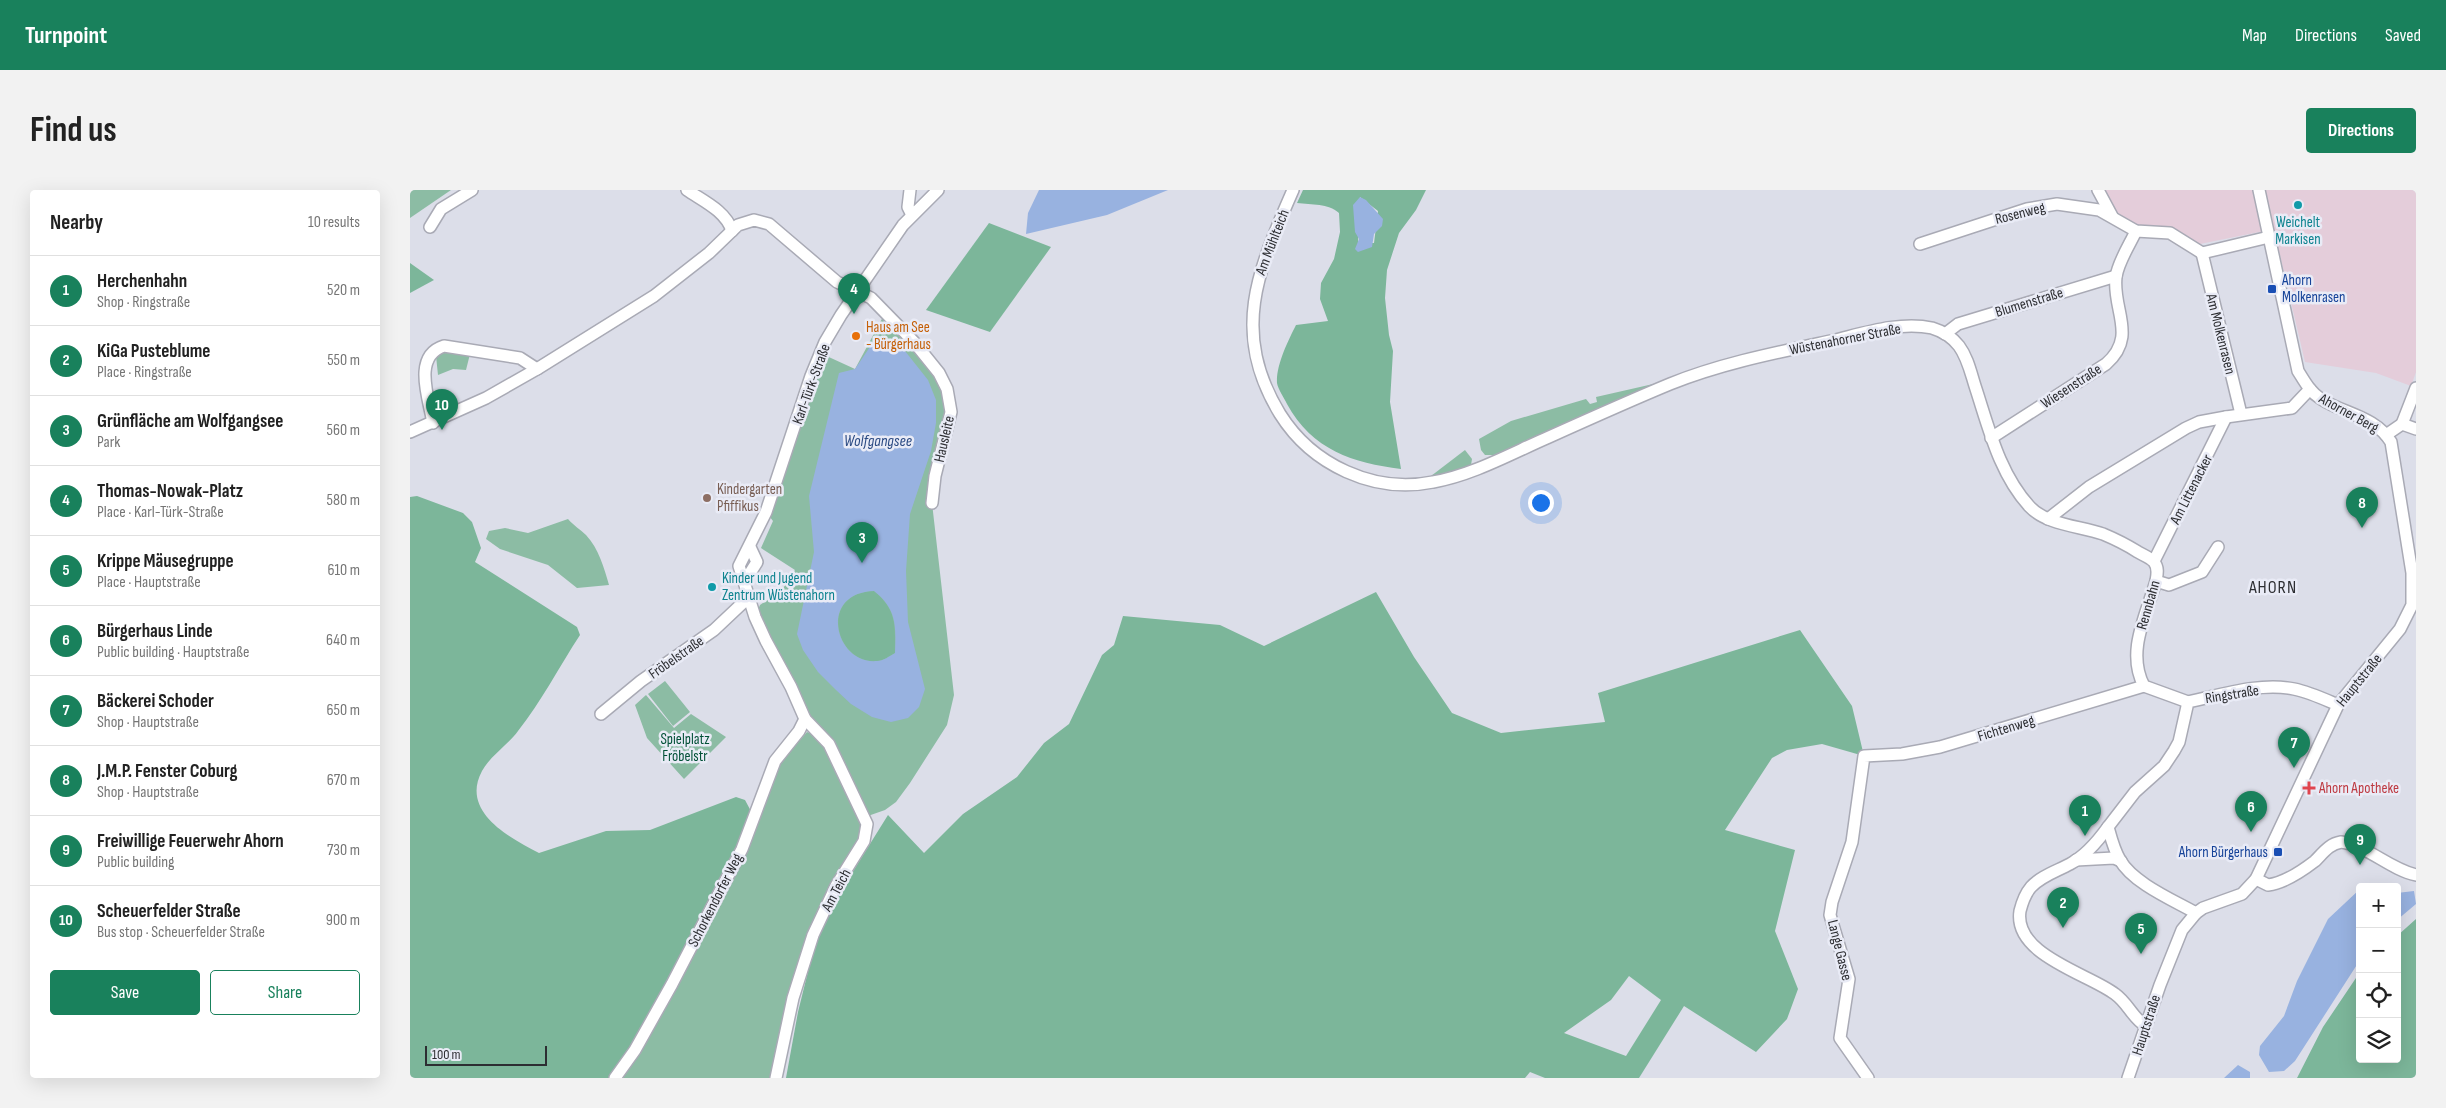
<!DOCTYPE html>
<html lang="en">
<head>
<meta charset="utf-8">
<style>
  :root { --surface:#fff; --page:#f2f2f2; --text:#222; --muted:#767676; --line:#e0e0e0; --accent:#19815c }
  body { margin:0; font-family:"Sofia Sans Condensed",sans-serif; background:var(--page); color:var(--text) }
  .controls { position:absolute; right:15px; bottom:15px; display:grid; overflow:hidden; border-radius:5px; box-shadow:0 5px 20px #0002 }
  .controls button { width:45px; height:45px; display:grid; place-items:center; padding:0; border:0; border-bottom:1px solid var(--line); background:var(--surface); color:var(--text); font:25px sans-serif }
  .scale { position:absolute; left:15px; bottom:12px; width:122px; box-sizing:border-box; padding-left:5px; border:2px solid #2d2e32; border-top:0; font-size:14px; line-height:18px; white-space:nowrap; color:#2d2e32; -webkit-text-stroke:4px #e9ebf6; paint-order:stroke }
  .you { position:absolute; left:1130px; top:312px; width:18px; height:18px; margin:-12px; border:4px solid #fff; border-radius:50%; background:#1a73e8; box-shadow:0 0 0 8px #1a73e833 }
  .badge { display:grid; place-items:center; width:32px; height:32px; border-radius:50%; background:var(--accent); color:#fff; font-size:16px; font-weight:700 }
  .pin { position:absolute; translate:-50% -41px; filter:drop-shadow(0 1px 2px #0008) }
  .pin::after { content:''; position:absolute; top:26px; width:18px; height:15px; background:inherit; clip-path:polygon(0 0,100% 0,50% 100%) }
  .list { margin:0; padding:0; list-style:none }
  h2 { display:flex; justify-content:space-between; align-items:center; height:65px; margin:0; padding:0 20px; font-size:21px }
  h2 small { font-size:16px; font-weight:400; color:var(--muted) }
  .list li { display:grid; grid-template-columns:32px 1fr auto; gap:15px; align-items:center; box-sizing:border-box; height:70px; padding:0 20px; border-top:1px solid var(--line) }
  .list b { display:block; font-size:19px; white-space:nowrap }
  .list p { margin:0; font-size:16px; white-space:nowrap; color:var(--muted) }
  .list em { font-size:16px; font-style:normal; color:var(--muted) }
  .actions { display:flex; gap:10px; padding:15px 20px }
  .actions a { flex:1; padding:11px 0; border:1px solid var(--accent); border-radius:5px; text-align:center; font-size:18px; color:var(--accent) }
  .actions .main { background:var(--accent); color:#fff }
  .icon { flex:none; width:28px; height:28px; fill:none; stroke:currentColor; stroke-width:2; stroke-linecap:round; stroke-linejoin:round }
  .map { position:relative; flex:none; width:2006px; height:888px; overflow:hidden; border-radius:5px }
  header { display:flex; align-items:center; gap:30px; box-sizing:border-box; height:70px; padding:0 25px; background:var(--accent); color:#fff }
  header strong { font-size:24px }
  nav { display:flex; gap:28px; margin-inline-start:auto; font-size:18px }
  .intro { display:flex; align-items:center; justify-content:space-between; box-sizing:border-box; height:120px; padding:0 30px }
  h1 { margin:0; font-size:35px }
  .button { padding:12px 22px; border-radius:5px; background:var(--accent); color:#fff; font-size:18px; font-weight:700 }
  main { display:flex; gap:30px; padding:0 30px }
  aside { flex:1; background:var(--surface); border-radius:5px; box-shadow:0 5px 20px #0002 }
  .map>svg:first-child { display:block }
  .industrial { fill:#e4cdda }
  .green { fill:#8cbca4 }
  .forest { fill:#7cb69a; fill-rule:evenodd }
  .water { fill:#98b2e0; fill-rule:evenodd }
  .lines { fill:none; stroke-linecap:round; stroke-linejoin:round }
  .minor-casing { stroke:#a9aab5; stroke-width:14 }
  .minor { stroke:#fff; stroke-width:11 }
  .culture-dot { fill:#0f9aa8; stroke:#e9ebf6; stroke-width:2 }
  .transit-dot { fill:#1a4fb4; stroke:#e9ebf6; stroke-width:2 }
  .food-dot { fill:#e8710a; stroke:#e9ebf6; stroke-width:2 }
  .education-dot { fill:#8d6e63; stroke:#e9ebf6; stroke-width:2 }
  .health-dot { fill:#e0444e; stroke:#e9ebf6; stroke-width:2 }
  .labels { text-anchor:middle; stroke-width:5; stroke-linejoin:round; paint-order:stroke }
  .street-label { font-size:15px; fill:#2d2e32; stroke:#e9ebf6 }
  .culture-label { font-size:15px; fill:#0d838f; stroke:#e9ebf6 }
  .transit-label { font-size:15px; fill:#164399; stroke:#e9ebf6; text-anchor:start }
  .food-label { font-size:15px; fill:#c56008; stroke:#e9ebf6; text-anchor:start }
  .education-label { font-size:15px; fill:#785e54; stroke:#e9ebf6; text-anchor:start }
  .park-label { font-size:15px; fill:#005036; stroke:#e9ebf6 }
  .health-label { font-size:15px; fill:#be3a42; stroke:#e9ebf6; text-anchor:start }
  .water-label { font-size:16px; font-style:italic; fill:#2a4982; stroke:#e9ebf6 }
  .quarter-label { font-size:18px; letter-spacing:1px; fill:#2d2e32; stroke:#e9ebf6 }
</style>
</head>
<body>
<header>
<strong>Turnpoint</strong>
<nav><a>Map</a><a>Directions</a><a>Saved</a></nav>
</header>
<div class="intro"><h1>Find us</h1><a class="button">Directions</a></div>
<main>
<aside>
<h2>Nearby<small>10 results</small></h2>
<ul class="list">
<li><span class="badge">1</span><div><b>Herchenhahn</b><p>Shop · Ringstraße</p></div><em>520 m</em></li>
<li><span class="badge">2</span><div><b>KiGa Pusteblume</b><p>Place · Ringstraße</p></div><em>550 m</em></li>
<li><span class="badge">3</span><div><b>Grünfläche am Wolfgangsee</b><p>Park</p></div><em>560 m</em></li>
<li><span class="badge">4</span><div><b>Thomas-Nowak-Platz</b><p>Place · Karl-Türk-Straße</p></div><em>580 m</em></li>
<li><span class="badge">5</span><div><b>Krippe Mäusegruppe</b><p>Place · Hauptstraße</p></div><em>610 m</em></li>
<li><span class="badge">6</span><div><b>Bürgerhaus Linde</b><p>Public building · Hauptstraße</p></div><em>640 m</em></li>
<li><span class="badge">7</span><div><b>Bäckerei Schoder</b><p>Shop · Hauptstraße</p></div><em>650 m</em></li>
<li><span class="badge">8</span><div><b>J.M.P. Fenster Coburg</b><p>Shop · Hauptstraße</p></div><em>670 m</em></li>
<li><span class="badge">9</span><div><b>Freiwillige Feuerwehr Ahorn</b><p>Public building</p></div><em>730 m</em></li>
<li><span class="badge">10</span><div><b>Scheuerfelder Straße</b><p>Bus stop · Scheuerfelder Straße</p></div><em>900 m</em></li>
</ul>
<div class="actions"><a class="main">Save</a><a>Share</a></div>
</aside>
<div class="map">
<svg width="2006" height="888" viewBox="0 0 2006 888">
  <rect width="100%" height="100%" fill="#dcdee9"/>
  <polygon class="industrial" points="1694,0 2006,0 2006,182 2001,196 1966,183 1895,172 1864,39 1790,54 1761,40 1727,37 1703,19"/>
  <g class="green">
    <polygon points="0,0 41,0 0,28"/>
    <polygon points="474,125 524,180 537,213 522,313 544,505 537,535 500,593 486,612 475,620 455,627 419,554 395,529 345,427 350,415 372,400 385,380 351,358 363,331 356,322 410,163 445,179"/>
    <polygon points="32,161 60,164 56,180 43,179 28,185 26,166"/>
    <polygon points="1252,192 1084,265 1075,265 1071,260 1069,249 1101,231 1176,209 1180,214 1187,212 1186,207"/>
    <polygon points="1055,260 1062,269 1061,275 1041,283 1021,286"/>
    <path d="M158 329C164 336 170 339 176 345 189 359 194 378 199 395L167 398 138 375 90 359 76 349 79 341 95 338 118 343Z"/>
    <polygon points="255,491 280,522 263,536 238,504"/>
    <polygon points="236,505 264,538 281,524 316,547 274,589 237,548 225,515"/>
    <polygon points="397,542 407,546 416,559 450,624 453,644 425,695 363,888 209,888 363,581"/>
  </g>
  <g class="forest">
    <path d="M893 0H1016L1006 20 989 43 977 80 975 108 979 145 983 161 980 212 991 279C943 273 902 260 877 214 874 208 868 199 867 193 866 175 878 151 886 135L918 131 910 109 911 93 924 69 930 42 929 23C918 13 902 15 887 13ZM950 7 968 21 964 53H948Z"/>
    <polygon points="579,33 641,57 580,142 516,120"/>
    <polygon points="0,73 24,90 0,103"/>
    <path d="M7 306 53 323 62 332 71 358 65 372 167 437 170 445C149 477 131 512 108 541 98 555 80 566 72 581 50 622 100 648 129 663L196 641 240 640 326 607 335 610 343 625 332 656 205 888H0V307Z"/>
    <path d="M464 401C487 420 485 435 485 463 479 466 473 471 467 471 426 475 407 403 464 401Z"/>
    <path d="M966 402 1004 467 1042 523 1091 543 1195 532 1188 503 1390 440 1442 516 1454 566 1412 554 1377 560 1362 568 1315 640 1385 660 1365 741 1388 799 1377 829 1346 862 1274 816 1229 888H1135L1120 882 1115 888H376L388 822 406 749 440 686 478 625 514 663 553 624 607 587 634 553 659 534 692 465 704 455 713 426 810 435 854 456ZM1219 786 1251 810 1216 866 1154 843 1201 810Z"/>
    <polygon points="2006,729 2006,888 1887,888 1913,837 1950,782 1950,869 1987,869 1987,746"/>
  </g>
  <g class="water">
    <polygon points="629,0 758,0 697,25 616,44 618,23"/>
    <polygon points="950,7 956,10 973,29 972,36 964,44 962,57 948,62 945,59 949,49 945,42 943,15"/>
    <path d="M468 145 495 161 518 190 526 210V233L521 261 500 324 496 381 498 432 515 499 509 517 498 528 481 532 462 527 441 514 426 500 408 482 393 460 387 444 404 362 399 306 429 183 445 179ZM464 401C487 419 486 436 485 463 480 466 473 471 467 471 425 475 407 403 464 401Z"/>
    <polygon points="1950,699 1950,770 1885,871 1874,881 1859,882 1849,865 1850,856 1874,826 1887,791 1918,729"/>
    <polygon points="2004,701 2006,714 1987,730 1987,703"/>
    <polygon points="1828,875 1840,882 1840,888 1814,888"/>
  </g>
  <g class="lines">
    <defs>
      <g id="minor">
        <path d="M277 0C293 11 316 21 322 41"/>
        <polyline points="500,0 498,17 502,25"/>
        <path d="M883 0C848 80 820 142 870 224 902 275 964 304 1023 292 1063 285 1102 263 1139 247 1179 229 1219 211 1260 194 1312 173 1369 162 1425 150 1454 143 1491 131 1522 138 1532 141 1542 147 1549 156 1558 168 1561 184 1566 199 1579 239 1590 285 1620 317 1637 335 1670 336 1693 344 1705 349 1717 355 1728 362 1733 365 1741 368 1744 372 1749 378 1747 385 1746 391 1736 426 1716 462 1734 496L1778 512"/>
        <polyline points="1688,0 1702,26"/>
        <polyline points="20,37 31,19 62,0"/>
        <polyline points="1510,54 1617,19 1647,14 1689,20 1726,41 1760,43 1792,63"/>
        <polyline points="1792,63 1831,224"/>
        <polyline points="1792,63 1859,47"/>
        <polyline points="1535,144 1548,134 1706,86"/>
        <path d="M23 233C19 209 2 166 34 156L110 168 127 179"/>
        <polyline points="1992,234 2006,239"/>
        <polyline points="0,242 76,208 127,179 244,106 299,63 328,35 344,30 359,34 427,92 461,108 504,152 529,183 537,199 541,222 525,286 522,313"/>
        <polyline points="1976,245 1992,234 2006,198"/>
        <path d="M1581 248 1696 174C1728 146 1702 120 1706 87 1708 72 1720 54 1726 41"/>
        <polyline points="1638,329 1679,297 1776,238 1789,232 1816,227 1882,218 1900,199"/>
        <polyline points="1744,371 1816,227"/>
        <polyline points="335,391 347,372 340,357"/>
        <polyline points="1746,391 1759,395 1792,382 1808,357"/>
        <polyline points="191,524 231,491 304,440 339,407"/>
        <path d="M1698 637C1688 651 1675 666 1660 674 1647 681 1631 686 1621 697 1615 704 1612 713 1610 721 1603 765 1679 784 1705 804 1718 813 1723 829 1736 836"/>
        <polyline points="1666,670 1704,668 1711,671"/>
        <path d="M1846 689 1858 695C1875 693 1892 681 1905 671 1913 663 1919 654 1931 652 1957 655 1979 679 2006 685"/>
        <path d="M1786 723C1763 710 1723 693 1710 670 1704 660 1701 648 1698 637L1725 602 1754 576 1764 561 1769 552 1778 512C1811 505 1850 492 1884 499 1899 502 1914 509 1928 515"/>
        <polyline points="205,888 225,860 262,794 332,659 365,571 389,541 395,529"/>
        <polyline points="366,888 383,808 403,745 426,696 454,651 457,634 419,554 395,529 381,497 356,451 345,427 329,376 356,322 401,186 415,152 431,125 493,35 528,0"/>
        <polyline points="1458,888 1430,848 1439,789 1420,725 1422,712 1442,652 1454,566 1492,564 1530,557 1734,496"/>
        <path d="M1718 888 1750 795 1772 740 1786 723 1793 718 1832 704 1846 689 1928 515 1990 439 2002 415V383L1981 252C1965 226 1934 224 1911 209 1900 202 1895 192 1888 181L1849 0"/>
      </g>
    </defs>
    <use href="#minor" class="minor-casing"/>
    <use href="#minor" class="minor"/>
  </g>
  <g class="culture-dot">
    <circle cx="1888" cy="15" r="5"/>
    <circle cx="302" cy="397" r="5"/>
  </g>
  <g class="transit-dot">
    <rect x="1857" y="94" width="10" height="10" rx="2.5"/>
    <rect x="1863" y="657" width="10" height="10" rx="2.5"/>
  </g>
  <circle class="food-dot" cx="446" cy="146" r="5"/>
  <circle class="education-dot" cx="297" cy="308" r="5"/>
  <path class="health-dot" d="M1896.5 590.5h5v5h5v5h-5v5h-5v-5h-5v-5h5z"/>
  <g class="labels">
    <g class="street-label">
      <text transform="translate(1610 23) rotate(-14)" y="5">Rosenweg</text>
      <text transform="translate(862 52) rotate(-69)" y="5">Am Mühlteich</text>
      <text transform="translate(1619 112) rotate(-17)" y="5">Blumenstraße</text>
      <text transform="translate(1811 144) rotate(76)" y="5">Am Molkenrasen</text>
      <text transform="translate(1435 149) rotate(-11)" y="5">Wüstenahorner Straße</text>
      <text transform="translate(401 194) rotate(-70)" y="5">Karl-Türk-Straße</text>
      <text transform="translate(1661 196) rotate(-33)" y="5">Wiesenstraße</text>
      <text transform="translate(1939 223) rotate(29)" y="5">Ahorner Berg</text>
      <text transform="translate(534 249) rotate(-77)" y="5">Hausleite</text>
      <text transform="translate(1781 299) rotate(-63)" y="5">Am Littenacker</text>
      <text transform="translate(1738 415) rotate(-74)" y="5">Rennbahn</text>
      <text transform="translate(266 467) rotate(-35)" y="5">Fröbelstraße</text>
      <text transform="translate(1949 490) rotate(-51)" y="5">Hauptstraße</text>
      <text transform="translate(1822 504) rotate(-9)" y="5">Ringstraße</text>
      <text transform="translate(1596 538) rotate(-17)" y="5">Fichtenweg</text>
      <text transform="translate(426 700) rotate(-62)" y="5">Am Teich</text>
      <text transform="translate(305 710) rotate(-63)" y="5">Schorkendorfer Weg</text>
      <text transform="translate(1430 760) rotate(76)" y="5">Lange Gasse</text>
      <text transform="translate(1736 835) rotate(-72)" y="5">Hauptstraße</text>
    </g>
    <g class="culture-label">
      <text x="1888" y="37">Weichelt<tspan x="1888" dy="17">Markisen</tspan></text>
      <text x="312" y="393" text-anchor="start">Kinder und Jugend<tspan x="312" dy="17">Zentrum Wüstenahorn</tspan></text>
    </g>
    <g class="transit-label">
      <text x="1872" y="95">Ahorn<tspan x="1872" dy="17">Molkenrasen</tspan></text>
      <text x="1858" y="667" text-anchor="end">Ahorn Bürgerhaus</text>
    </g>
    <g class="food-label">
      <text x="456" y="142">Haus am See<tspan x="456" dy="17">- Bürgerhaus</tspan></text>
    </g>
    <g class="education-label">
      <text x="307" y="304">Kindergarten<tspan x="307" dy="17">Pfiffikus</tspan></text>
    </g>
    <g class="park-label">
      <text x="275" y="554">Spielplatz<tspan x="275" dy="17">Fröbelstr</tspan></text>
    </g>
    <g class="health-label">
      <text x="1909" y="603">Ahorn Apotheke</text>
    </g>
    <g class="water-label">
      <text x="468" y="256">Wolfgangsee</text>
    </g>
    <g class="quarter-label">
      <text x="1863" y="403">AHORN</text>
    </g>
  </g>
</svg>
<div class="controls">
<button>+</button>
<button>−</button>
<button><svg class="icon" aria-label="locate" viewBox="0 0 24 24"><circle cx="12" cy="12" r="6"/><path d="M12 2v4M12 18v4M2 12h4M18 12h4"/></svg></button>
<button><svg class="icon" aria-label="layers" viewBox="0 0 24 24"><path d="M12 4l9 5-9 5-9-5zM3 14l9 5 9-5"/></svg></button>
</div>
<div class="scale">100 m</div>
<div class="you"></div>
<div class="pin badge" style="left:1675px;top:646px">1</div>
<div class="pin badge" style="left:1653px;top:738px">2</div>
<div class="pin badge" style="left:452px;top:373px">3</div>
<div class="pin badge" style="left:444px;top:124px">4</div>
<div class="pin badge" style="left:1731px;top:764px">5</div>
<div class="pin badge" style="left:1841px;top:642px">6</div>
<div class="pin badge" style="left:1884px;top:578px">7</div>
<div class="pin badge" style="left:1952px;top:338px">8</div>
<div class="pin badge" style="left:1950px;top:675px">9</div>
<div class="pin badge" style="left:32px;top:240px">10</div>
</div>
</main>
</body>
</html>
